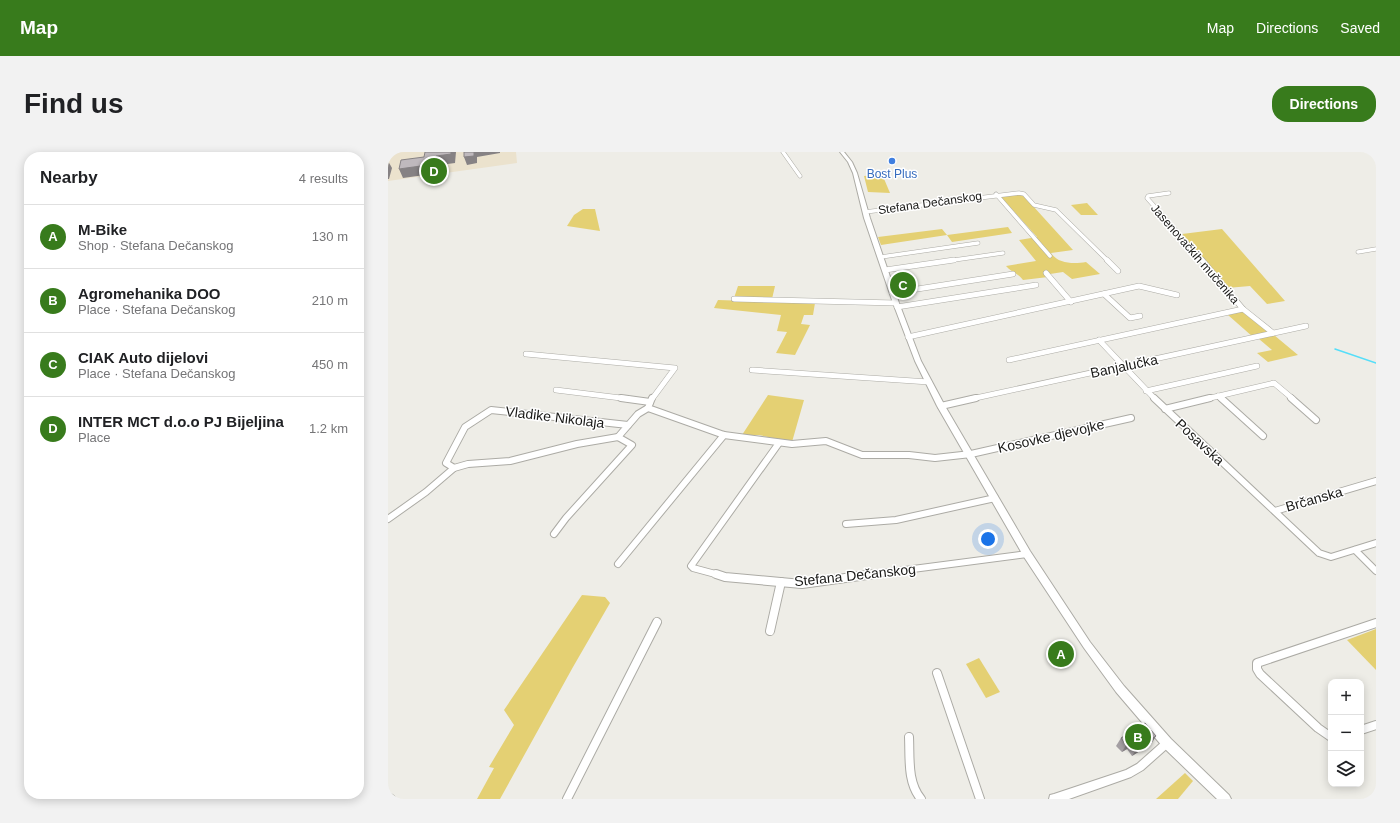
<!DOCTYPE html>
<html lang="en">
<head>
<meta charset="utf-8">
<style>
  :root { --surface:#fff; --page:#f2f2f2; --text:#202124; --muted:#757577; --line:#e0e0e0; --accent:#387b1c }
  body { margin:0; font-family:Helvetica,sans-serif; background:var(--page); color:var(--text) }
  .controls { position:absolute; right:12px; bottom:12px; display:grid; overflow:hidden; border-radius:8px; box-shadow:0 2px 10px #0003 }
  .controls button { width:36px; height:36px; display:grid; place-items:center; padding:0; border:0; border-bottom:1px solid var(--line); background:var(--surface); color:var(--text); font:20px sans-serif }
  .you { position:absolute; left:600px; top:387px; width:14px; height:14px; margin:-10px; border:3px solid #fff; border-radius:50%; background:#1a73e8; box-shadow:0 0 0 6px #1a73e833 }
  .badge { display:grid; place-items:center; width:26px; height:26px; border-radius:50%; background:var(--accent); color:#fff; font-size:13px; font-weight:700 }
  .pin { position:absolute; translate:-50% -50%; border:2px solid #fff; box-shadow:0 1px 4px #0006 }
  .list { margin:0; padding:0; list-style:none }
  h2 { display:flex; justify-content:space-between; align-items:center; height:52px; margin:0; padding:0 16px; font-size:17px }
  h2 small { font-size:13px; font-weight:400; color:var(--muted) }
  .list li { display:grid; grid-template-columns:26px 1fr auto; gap:12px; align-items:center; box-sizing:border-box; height:64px; padding:0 16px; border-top:1px solid var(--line) }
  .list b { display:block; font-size:15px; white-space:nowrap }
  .list p { margin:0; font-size:13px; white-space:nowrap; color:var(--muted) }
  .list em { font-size:13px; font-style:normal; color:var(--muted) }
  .icon { flex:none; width:22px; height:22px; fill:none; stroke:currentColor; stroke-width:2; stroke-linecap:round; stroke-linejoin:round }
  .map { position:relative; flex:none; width:988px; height:647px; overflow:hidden; border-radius:16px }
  header { display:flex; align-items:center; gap:24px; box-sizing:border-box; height:56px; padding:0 20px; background:var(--accent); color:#fff }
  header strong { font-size:19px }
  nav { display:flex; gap:22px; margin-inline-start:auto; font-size:14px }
  .intro { display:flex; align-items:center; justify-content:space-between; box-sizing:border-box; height:96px; padding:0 24px }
  h1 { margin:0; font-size:28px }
  .button { padding:10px 18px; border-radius:16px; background:var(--accent); color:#fff; font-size:14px; font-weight:700 }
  main { display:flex; gap:24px; padding:0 24px }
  aside { flex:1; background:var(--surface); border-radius:16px; box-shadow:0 2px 10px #0003 }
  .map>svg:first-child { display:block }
  .industrial { fill:#ebe2cd }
  .green { fill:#e4d073 }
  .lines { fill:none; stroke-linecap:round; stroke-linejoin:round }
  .stream { stroke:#55def9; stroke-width:1.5 }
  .minor-far3-casing { stroke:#acaba5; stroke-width:4.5 }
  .minor-far2-casing { stroke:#acaba5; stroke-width:6 }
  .minor-far1-casing { stroke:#acaba5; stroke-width:8 }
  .minor-casing { stroke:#acaba5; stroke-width:10 }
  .tertiary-casing { stroke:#acaba5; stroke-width:2 }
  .secondary-casing { stroke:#acaba5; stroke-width:2 }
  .minor-far3 { stroke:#fff; stroke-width:3.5 }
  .minor-far2 { stroke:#fff; stroke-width:5 }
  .minor-far1 { stroke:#fff; stroke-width:6 }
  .minor { stroke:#fff; stroke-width:8 }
  .tertiary { fill:#fff; fill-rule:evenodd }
  .secondary { fill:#fff; fill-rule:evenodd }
  .wall { fill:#a49fa3 }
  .shaded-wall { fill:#868284 }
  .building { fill:#bfb9bd; stroke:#868284 }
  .shop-dot { fill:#3f7fe0; stroke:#fff; stroke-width:1.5 }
  .labels { text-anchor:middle; stroke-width:3; stroke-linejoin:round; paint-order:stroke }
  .far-shop-label { font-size:12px; fill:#366cbe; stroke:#fff }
  .far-street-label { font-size:12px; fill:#1a1a18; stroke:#fff }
  .street-label { font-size:14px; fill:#1a1a18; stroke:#fff }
</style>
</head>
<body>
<header>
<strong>Map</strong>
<nav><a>Map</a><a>Directions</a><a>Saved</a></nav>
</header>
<div class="intro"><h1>Find us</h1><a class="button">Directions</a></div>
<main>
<aside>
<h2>Nearby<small>4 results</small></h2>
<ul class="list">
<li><span class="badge">A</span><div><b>M-Bike</b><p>Shop · Stefana Dečanskog</p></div><em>130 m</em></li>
<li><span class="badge">B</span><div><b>Agromehanika DOO</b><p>Place · Stefana Dečanskog</p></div><em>210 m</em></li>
<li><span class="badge">C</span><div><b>CIAK Auto dijelovi</b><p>Place · Stefana Dečanskog</p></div><em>450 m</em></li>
<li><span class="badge">D</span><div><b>INTER MCT d.o.o PJ Bijeljina</b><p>Place</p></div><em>1.2 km</em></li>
</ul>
</aside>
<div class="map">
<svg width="988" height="647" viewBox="0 0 988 647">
  <rect width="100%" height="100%" fill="#eeede7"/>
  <polygon class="industrial" points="0,0 128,0 129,11 0,29"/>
  <g class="green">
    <polygon points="494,22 502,41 480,40 476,24"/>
    <path d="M627 41 635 43 685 98 663 101C670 112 686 112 698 110L712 122 684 127 675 120 662 122 660 125 635 128C631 122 623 120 618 114L648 109 631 88 649 85 611 43Z"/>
    <polygon points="699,51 710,63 693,63 683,53"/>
    <polygon points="195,57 207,57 212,79 179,74 186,63"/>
    <polygon points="620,75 624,81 564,90 559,83 493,93 490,85 554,77 559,83"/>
    <polygon points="834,77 897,149 879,152 862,134 839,136 794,82"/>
    <polygon points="350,134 387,134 384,147 346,146"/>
    <polygon points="330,148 427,151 425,163 416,163 413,172 422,173 407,203 388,201 399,180 389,179 393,163 326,156"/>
    <polygon points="856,159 880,179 879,181 865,185 840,163"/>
    <polygon points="886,183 910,203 880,210 869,201 884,198 871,187"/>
    <polygon points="380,243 416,248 404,290 371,283 354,283"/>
    <polygon points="194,443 217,445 222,451 185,515 112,647 89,647 106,616 101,615 126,573 116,558"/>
    <polygon points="988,477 988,518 959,488"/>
    <polygon points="591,506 612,540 598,546 578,512"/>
    <polygon points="797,621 805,629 790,647 768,647"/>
  </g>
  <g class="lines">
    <polyline class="stream" points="947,197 988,211"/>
    <defs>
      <g id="minor-far3">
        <polyline points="395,0 412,24"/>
        <polyline points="781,41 760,44 759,46 815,109"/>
        <polyline points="608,42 662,104"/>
        <polyline points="477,60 631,41 636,42 646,53 668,58 720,109"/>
        <polyline points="970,100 988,97"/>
        <polyline points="493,105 590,91"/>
        <polyline points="559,109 615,101"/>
      </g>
      <g id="minor-far2">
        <polyline points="719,108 730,119"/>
        <polyline points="814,108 855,157 885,181"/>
        <polyline points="497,118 566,108"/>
        <polyline points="658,121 683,150"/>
        <polyline points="504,141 625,122"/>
        <polyline points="716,142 742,166 752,164"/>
        <polyline points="346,147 508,151"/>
        <polyline points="509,155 648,133"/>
        <polyline points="520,185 751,134 789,143"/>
        <polyline points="711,188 767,247"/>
        <polyline points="138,202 287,216 264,247"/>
        <polyline points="621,208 855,157"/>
        <polyline points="364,218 541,230"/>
        <polyline points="168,238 241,247"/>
        <polyline points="758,239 869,214"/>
        <polyline points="830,244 834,247"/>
        <polyline points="583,247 918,174"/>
        <polyline points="818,247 886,231 905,247"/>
      </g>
      <g id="minor-far1">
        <polyline points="233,246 262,250"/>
        <polyline points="264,246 260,256 336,283 404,292 438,289 474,303 521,303 547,306 583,302 743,266"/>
        <polyline points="766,246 931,401 943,405 988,391"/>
        <polyline points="833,246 875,284"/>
        <polyline points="903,246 928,268"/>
        <polyline points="553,254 588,246"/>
        <polyline points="777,257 822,246"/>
        <polyline points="230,285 250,262 260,256"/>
        <polyline points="66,316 58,311 77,275 103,258 240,273"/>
        <polyline points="887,359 988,329"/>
        <polyline points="0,367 38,340 66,316 80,312 122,309 189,292 230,285 244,293 178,366 166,382"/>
        <polyline points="458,372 508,368 607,346"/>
        <polyline points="967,398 988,419"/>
        <polyline points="230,412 336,283"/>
        <polyline points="331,423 305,416 303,414 391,291"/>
        <polyline points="479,423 639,402"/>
      </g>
      <g id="minor">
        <polyline points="328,422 337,425 414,432 486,422"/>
        <polyline points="382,479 393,430"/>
        <polyline points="549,521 592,647"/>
        <polyline points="973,578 988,573"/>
        <path d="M521 585C522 606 519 630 533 647"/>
        <polyline points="943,585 930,576 872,522 869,517 869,511 988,471"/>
        <polyline points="0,645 3,647"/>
        <polyline points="179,647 269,470"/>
      </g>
      <polygon id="tertiary" points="779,586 782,588 784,591 782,594 755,618 743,625 681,647 661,647 662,643 666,642 738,618 749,612 776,588"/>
      <polygon id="secondary" points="452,0 456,0 464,10 469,21 482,66 511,151 533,209 557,254 642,399 702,490 736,534 783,587 841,643 843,647 829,647 775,595 728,540 696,496 636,405 549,254 527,209 505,151 476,66 465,21 460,10"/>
    </defs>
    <use href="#minor-far3" class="minor-far3-casing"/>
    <use href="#minor-far2" class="minor-far2-casing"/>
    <use href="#minor-far1" class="minor-far1-casing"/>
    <use href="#minor" class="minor-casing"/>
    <use href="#tertiary" class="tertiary-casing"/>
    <use href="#secondary" class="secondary-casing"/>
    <use href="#minor-far3" class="minor-far3"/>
    <use href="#minor-far2" class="minor-far2"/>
    <use href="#minor-far1" class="minor-far1"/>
    <use href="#minor" class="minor"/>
    <use href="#tertiary" class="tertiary"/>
    <use href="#secondary" class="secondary"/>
  </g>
  <g class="wall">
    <polygon points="510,124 519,135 513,136 510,130"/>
    <polygon points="768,584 763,592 744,604 739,597 734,600 728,594 733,586"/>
  </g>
  <g class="shaded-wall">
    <polygon points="63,0 68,0 67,11 52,13 51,21 15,26 11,17 48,4"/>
    <polygon points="86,0 112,0 112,1 89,5 89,11 79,13 76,5"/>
    <polygon points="0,9 4,16 1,27 0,27"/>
    <polygon points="519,129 519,135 513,136 513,130"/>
    <polygon points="768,584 763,592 744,604 749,596"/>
    <polygon points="744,590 739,597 734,600 738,593"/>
  </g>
  <g class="building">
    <polygon points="37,0 63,0 63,2 48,4 47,12 11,17 13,8 36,5"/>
    <polygon points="76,0 86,0 86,4 76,5"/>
    <polygon points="517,123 519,129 513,130 510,124"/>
    <polygon points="757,571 768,584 749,596 744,590 738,593 733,586"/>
  </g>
  <circle class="shop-dot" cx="504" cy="9" r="4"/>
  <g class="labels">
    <g class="far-shop-label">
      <text x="504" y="26">Bost Plus</text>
    </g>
    <g class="far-street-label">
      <text transform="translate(542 51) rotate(-8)" y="4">Stefana Dečanskog</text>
      <text transform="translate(807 102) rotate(49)" y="4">Jasenovačkih mučenika</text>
    </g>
    <g class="street-label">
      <text transform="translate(736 214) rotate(-12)" y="5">Banjalučka</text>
      <text transform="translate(167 265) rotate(7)" y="5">Vladike Nikolaja</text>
      <text transform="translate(663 284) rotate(-13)" y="5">Kosovke djevojke</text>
      <text transform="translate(812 290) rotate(43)" y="5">Posavska</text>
      <text transform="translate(926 347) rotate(-16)" y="5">Brčanska</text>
      <text transform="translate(467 423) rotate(-6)" y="5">Stefana Dečanskog</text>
    </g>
  </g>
</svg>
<div class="controls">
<button>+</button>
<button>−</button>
<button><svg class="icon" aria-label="layers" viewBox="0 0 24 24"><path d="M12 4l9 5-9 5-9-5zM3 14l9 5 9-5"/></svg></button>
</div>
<div class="you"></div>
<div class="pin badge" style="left:673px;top:502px">A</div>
<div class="pin badge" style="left:750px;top:585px">B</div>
<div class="pin badge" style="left:515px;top:133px">C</div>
<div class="pin badge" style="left:46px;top:19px">D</div>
</div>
</main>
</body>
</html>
